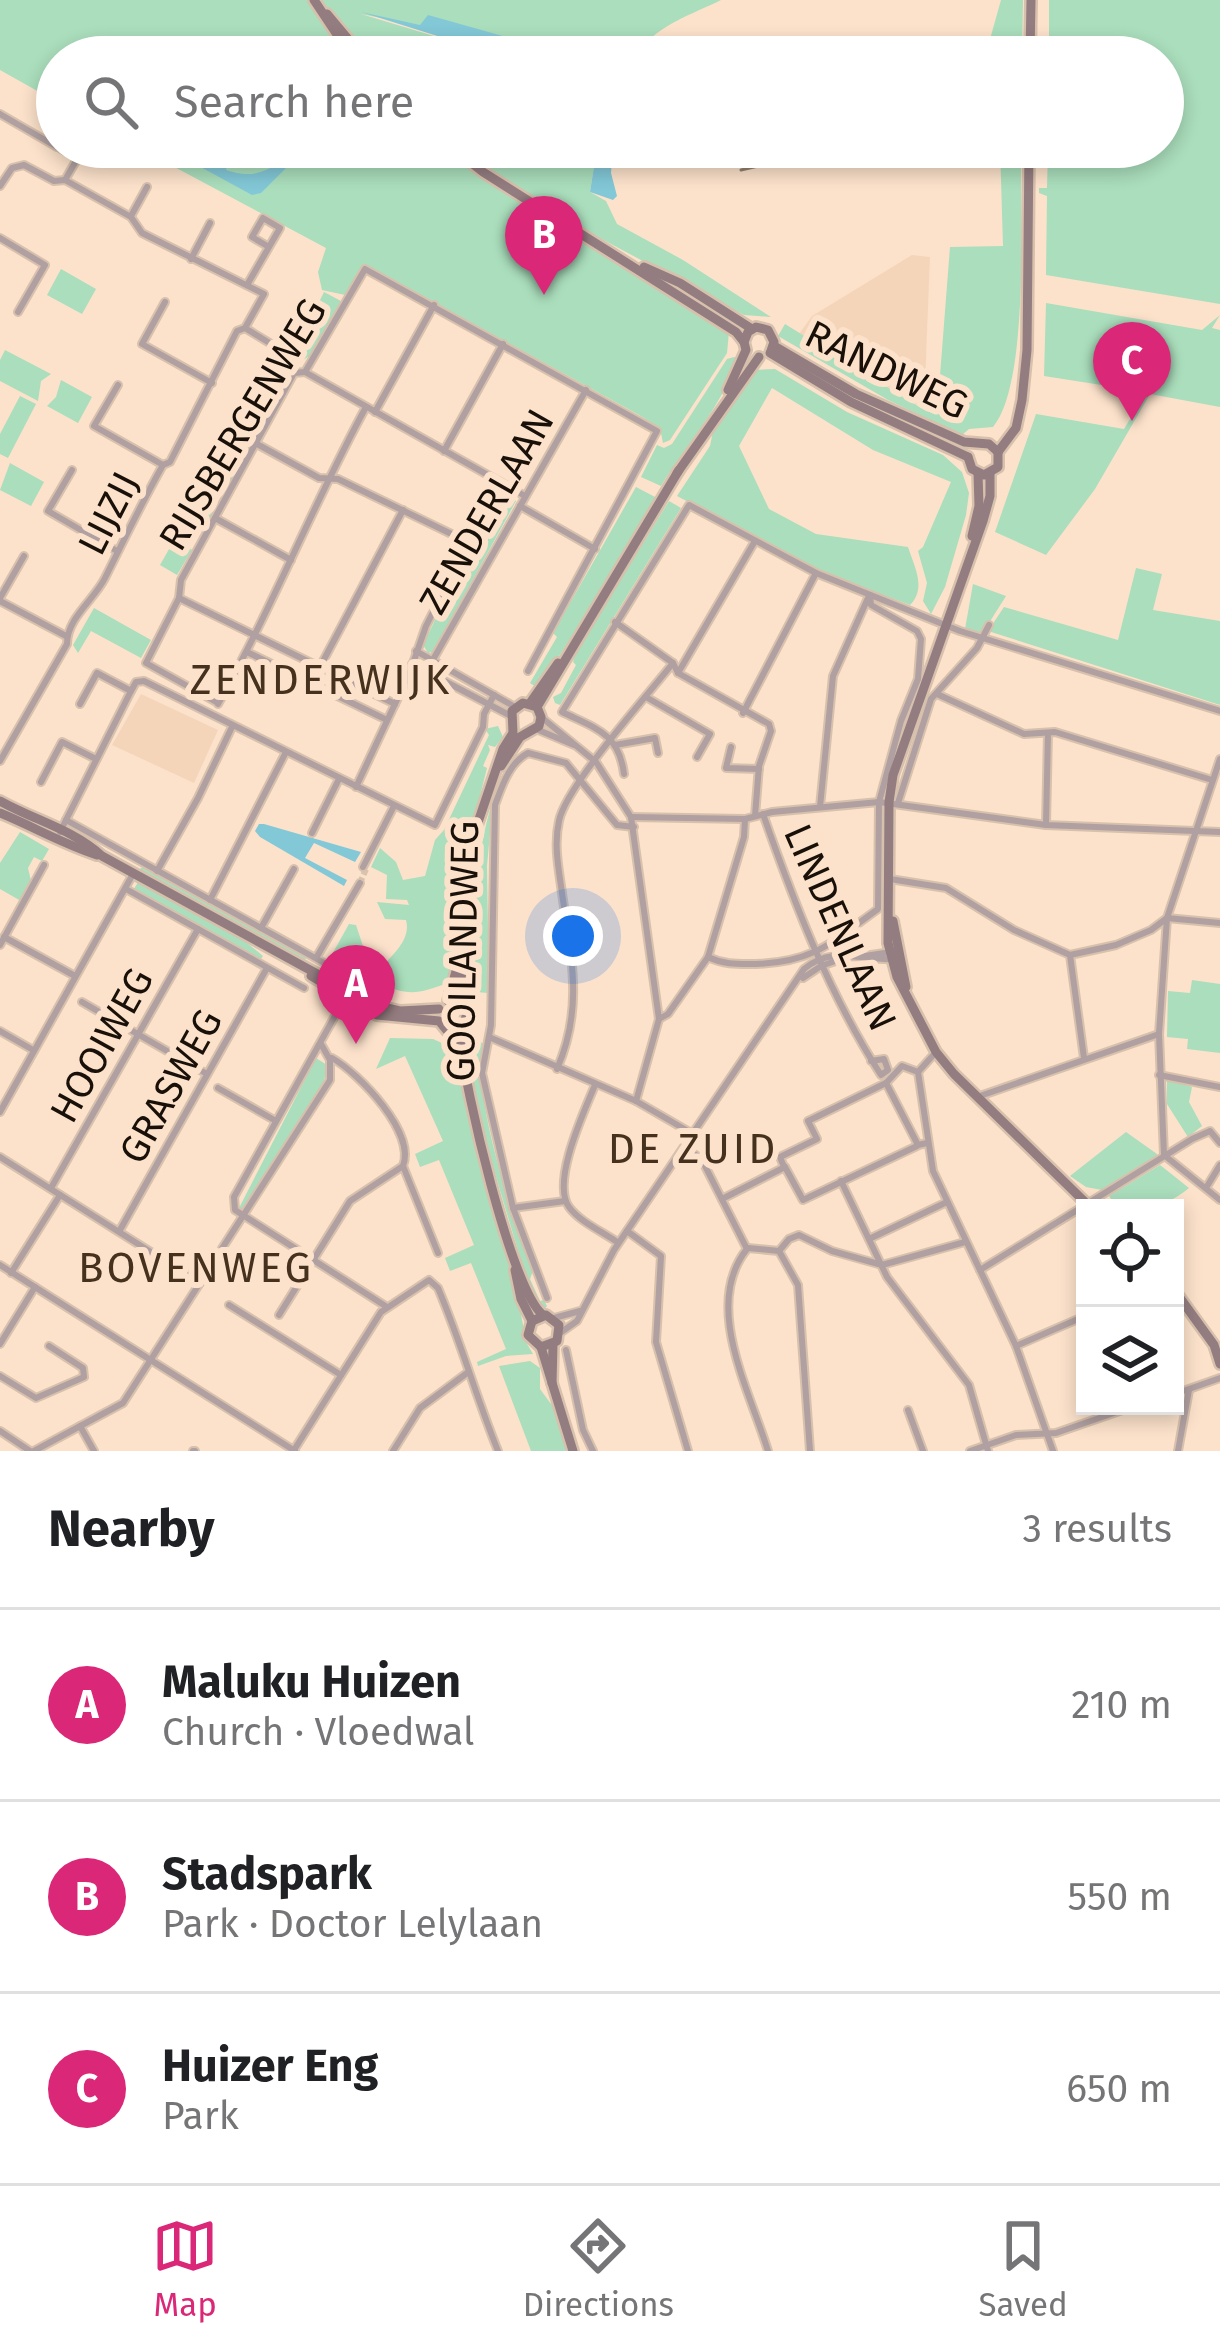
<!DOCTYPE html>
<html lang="en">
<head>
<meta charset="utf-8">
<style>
  :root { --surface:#fff; --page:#f6f6f6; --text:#202124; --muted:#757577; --line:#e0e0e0; --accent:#db2777 }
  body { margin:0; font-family:"Fira Sans",sans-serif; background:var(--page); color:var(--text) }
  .controls { position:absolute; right:36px; bottom:36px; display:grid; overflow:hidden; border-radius:0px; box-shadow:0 6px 18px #0003 }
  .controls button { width:108px; height:108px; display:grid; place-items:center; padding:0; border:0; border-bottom:3px solid var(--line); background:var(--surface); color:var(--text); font:60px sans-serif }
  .you { position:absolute; left:573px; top:936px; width:42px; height:42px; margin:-30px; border:9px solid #fff; border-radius:50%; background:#1a73e8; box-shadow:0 0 0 18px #1a73e833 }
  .badge { display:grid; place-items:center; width:78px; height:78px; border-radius:50%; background:var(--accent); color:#fff; font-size:39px; font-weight:700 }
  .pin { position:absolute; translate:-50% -99px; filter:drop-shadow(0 3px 6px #0008) }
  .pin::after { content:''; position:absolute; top:63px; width:42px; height:36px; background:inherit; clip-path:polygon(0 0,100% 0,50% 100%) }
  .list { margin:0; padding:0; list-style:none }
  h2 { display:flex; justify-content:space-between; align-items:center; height:156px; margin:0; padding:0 48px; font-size:51px }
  h2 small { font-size:39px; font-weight:400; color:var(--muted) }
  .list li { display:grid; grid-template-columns:78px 1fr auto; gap:36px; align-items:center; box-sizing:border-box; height:192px; padding:0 48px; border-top:3px solid var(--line) }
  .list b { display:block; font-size:45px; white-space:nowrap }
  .list p { margin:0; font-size:39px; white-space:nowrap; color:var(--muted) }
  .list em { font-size:39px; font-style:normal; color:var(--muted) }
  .icon { flex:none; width:66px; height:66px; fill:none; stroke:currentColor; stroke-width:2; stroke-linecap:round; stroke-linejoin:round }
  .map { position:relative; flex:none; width:1220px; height:1451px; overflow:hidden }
  .search { position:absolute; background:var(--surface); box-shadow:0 6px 18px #0003; left:36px; right:36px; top:36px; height:132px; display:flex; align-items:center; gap:30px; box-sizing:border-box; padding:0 42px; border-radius:66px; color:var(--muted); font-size:45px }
  .sheet { height:732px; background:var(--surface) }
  nav { display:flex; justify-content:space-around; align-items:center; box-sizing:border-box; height:168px; border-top:3px solid var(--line); background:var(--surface); font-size:33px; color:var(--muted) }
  nav a { display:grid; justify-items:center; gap:6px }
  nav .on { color:var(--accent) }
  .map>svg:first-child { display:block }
  .built { fill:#f5d5b9 }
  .green { fill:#aadebc }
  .water { fill:#83c8d7 }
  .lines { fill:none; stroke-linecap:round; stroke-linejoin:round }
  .street-tunnel { stroke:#dac3ae; stroke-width:6; stroke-dasharray:6 3; stroke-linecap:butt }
  .street-casing { stroke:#d8c1ac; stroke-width:10 }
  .secondary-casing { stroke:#d8c1ac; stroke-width:14 }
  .street { stroke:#b0a0a2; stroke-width:6 }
  .secondary { stroke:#947d80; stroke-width:9 }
  .rail { stroke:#938171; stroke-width:3 }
  .labels { text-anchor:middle; stroke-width:12; stroke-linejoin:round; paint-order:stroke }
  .street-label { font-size:39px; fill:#191109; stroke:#fce2cb }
  .neighbourhood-label { font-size:42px; letter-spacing:3px; fill:#45311e; stroke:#fce2cb }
</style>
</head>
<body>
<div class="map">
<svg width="1220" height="1451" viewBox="0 0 1220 1451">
  <rect width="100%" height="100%" fill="#fce2cb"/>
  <g class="built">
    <polygon points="912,255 930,257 924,409 799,334 812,316"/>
    <polygon points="141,694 218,730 194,783 112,745"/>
  </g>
  <g class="green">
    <polygon points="0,0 308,0 350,57 57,57 57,102 0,70"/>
    <path d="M318 0H721C696 13 647 28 639 57H561L560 52 428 16 421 26 361 14 504 57 373 54 375 57H366L358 48 361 42 356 46Z"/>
    <polygon points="1001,0 1023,0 1022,57 985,57"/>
    <polygon points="1049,0 1220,0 1220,304 1046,275 1047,196 1039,193 1039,188 1047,188 1048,147 1163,147 1163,57 1049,57"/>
    <polygon points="137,147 439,147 487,182 729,332 727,353 670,440 663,443 660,428 639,415 364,264 345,295 322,290 318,272 326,248"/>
    <polygon points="457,147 534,147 546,152 549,147 597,147 590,192 606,201 617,224 683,260 771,317 744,315 581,228"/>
    <path d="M1000 147H1021C1020 209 1030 383 993 427L969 429 962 435 888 400 778 336 785 324 926 411 937 414 950 247 1003 246Z"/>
    <polygon points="61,269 96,289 82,314 47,295"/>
    <polygon points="324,292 341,301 312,354 296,365 290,355 297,340 290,336 309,300 317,306"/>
    <polygon points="1046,303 1202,330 1220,315 1212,328 1220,330 1220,407 1150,394 1095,489 1046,555 995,532 1036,414 1124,429 1146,392 1044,376"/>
    <polygon points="5,350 51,374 41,381 38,401 0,381 0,360"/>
    <polygon points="280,354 291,371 288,377 283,375 275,390 280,393 226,488 221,486 211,503 216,507 205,527 199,524 187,546 192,550 177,575 160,565"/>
    <path d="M734 357 737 359C726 401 683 449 661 486L641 477 657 445 664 448 672 444 727 359Z"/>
    <path d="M775 369 847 412 943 455 962 472 969 493 966 515 945 587 931 614 923 601 927 583 918 551 923 547 951 482 873 450 772 388 739 446 769 509 816 534 908 547C914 566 927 588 910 605L821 572 677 496 710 446 713 431 753 370Z"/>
    <polygon points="61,380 92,397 78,423 47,406 56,397"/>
    <polygon points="20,396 36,404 8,458 0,454 0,434"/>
    <polygon points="10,463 44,482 31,506 0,490"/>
    <polygon points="636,487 657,498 539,689 530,683 557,637 553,633"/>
    <polygon points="504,490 516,501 433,652 428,653 423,645 468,551 476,551 469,546 482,523 488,525 496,512 490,507"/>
    <polygon points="669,501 681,508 560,705 555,703 553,697 561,693 576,665 573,662 576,652"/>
    <polygon points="1136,568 1162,574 1153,610 1220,621 1220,705 988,631 1004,607 1118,640"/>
    <polygon points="973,584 1006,596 982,634 965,629"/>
    <polygon points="94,608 151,640 141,658 91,631 78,653 73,645"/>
    <path d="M498 726 503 737 495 747 488 745 490 750 483 766 487 768 465 856 451 982C415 994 411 998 373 980L375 964 384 965C395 952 411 939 406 920L385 919 377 902 409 905 407 900 386 899 387 875 371 867 380 848 396 862 403 880 425 876 435 840 444 830 489 735 485 729Z"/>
    <path d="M493 800 487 866 489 993 474 992 463 984C477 923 473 860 493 800Z"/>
    <polygon points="20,832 49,849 42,861 34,857 28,868 31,881 21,901 0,889 0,863"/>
    <polygon points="144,866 307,956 305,960 278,950 137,871"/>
    <polygon points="138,882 240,937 263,956 261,959 134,889"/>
    <polygon points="349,924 356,925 363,946 361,961 369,962 365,976 330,958"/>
    <polygon points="1192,980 1220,984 1220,1053 1187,1049 1188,1039 1167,1037 1168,991 1190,993"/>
    <path d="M390 1038 433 1039 453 1048C476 1146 510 1242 526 1342L533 1354 506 1356 478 1366 477 1362 506 1349 471 1263 450 1271 445 1258 474 1245 439 1160 420 1167 415 1154 443 1141 405 1056 376 1069Z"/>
    <path d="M480 1042 484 1044C470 1095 514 1218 533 1271L530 1279 540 1301 544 1300 547 1306 544 1310 531 1294 482 1130 464 1046Z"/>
    <polygon points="316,1058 327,1065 323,1088 243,1210 239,1208"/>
    <polygon points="1167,1079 1192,1087 1189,1102 1202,1126 1188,1137 1167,1104"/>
    <polygon points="1126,1132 1157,1154 1156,1158 1102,1190 1086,1187 1070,1176"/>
    <path d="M1160 1165 1189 1188C1165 1208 1147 1208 1117 1208L1109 1196Z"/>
    <polygon points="530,1361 540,1368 540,1389 554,1408 569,1451 531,1451 499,1366"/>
  </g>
  <g class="water">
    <polygon points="361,12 420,25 428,15 560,52 561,57 504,57"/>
    <path d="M164 147H178L204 157 226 147 230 150 226 170C257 181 275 168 298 147H307L261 193 252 195Z"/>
    <polygon points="597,147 613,147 611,173 617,196 613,200 590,192"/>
    <polygon points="259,824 264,824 361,852 355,862 314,843 305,858 347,880 344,886 260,837 255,831"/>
  </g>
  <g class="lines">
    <polyline class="street-tunnel" points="360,883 366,869"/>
    <defs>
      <g id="street">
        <polyline points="0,114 57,147"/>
        <polyline points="58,147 77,158"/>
        <polyline points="65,180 84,147"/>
        <path d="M0 186 12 168 24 165 54 181 65 180 131 217 142 233 264 294 245 328 237 331 170 462 163 465C142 502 124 540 105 578 94 600 67 618 67 644L0 761"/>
        <polyline points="131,216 147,187"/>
        <polyline points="0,238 45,265 18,312"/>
        <polyline points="191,259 210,223"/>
        <polyline points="247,285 280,228 263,218 252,237 269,247"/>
        <polyline points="165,302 142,344 212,383"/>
        <polyline points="245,328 281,350"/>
        <polyline points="305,372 525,496"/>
        <polyline points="118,385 94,426 163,465"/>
        <polyline points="375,412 434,305"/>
        <polyline points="255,443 319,478 338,479 468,542"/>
        <polyline points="444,451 503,344"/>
        <polyline points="72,470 48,511 117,551"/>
        <polyline points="520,506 595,549"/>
        <polyline points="215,518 291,560"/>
        <polyline points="0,598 24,556"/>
        <polyline points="179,598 395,704"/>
        <polyline points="0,601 66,636"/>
        <polyline points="615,622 673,663 678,673 769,724 771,731 759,766 755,816"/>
        <polyline points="416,651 515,707"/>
        <polyline points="247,652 387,720"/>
        <polyline points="412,664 511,716"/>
        <polyline points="321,665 403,510"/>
        <polyline points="426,672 586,390"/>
        <polyline points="678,673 755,541"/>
        <polyline points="131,691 136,682 144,681 435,825 483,727 484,714 494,695"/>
        <polyline points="937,694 1024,734 1055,732 1212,780"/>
        <polyline points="646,697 710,734 697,757"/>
        <polyline points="218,703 146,663 179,598 181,580 294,373 305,372 365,269 657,431 528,671"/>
        <path d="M218 704C273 607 313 504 366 407"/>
        <polyline points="743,713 816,573"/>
        <polyline points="541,717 596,762 631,817 659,1019 636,1101"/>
        <polyline points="536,729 574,745"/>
        <polyline points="615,745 655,738 658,753"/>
        <polyline points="731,747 726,768 759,769"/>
        <path d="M624 774C619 733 595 728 562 712L689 505 816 573 960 631 1220 711"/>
        <polyline points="41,782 62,742 96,759"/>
        <polyline points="356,787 410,672 426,626 500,482"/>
        <polyline points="898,803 931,699 977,648 989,625"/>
        <polyline points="820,807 833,676 868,598"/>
        <path d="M763 814C795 905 829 994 881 1075L888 1070 884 1059 871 1061"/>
        <polyline points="631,817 745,819 772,812 879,802 1046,825 1220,832"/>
        <polyline points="66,820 355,980 367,983"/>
        <polyline points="1046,825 1048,733"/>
        <polyline points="60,832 131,691 97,673 80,704"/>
        <polyline points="312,833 339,779"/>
        <polyline points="363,867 394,806"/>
        <polyline points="157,871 198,798 232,727"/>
        <polyline points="890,879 946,888 1014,930 1070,955 1116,945 1151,930 1167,918 1220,923"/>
        <polyline points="126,889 304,988"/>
        <polyline points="210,900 285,754"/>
        <polyline points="261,928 294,869"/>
        <polyline points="4,937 75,976"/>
        <polyline points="0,945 44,865"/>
        <polyline points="1070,955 1084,1058"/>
        <polyline points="865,956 891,952"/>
        <polyline points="708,957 744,837 745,819"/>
        <polyline points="316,958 360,883"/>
        <polyline points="803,978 821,966 844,958"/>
        <polyline points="355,980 234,1197 235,1210 387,1307"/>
        <polyline points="82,1002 207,1074"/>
        <path d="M659 1019 668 1014 708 957C725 965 738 964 756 964 815 962 832 942 878 909L879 802 901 721 918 679 921 639 917 631 871 605 870 595"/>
        <polyline points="0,1031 33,1050"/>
        <polyline points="489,1037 636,1101 693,1134"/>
        <path d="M332 1058C360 1074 416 1133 403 1166L438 1253"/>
        <path d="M557 1069C585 1005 570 953 561 886 558 865 554 843 559 821 566 786 647 696 673 663"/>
        <polyline points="918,1072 936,1052"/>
        <polyline points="1159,1075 1220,1087"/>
        <path d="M595 1085C584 1112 551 1182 569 1207 580 1222 603 1232 617 1242"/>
        <polyline points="218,1088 276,1121"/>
        <polyline points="977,1097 1159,1034"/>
        <polyline points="0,1112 133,874"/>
        <polyline points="927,1143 918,1145 886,1083 902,1066 918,1072 933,1171 1016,1346 1053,1451"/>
        <polyline points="685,1147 702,1160 747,1249"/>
        <polyline points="1164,1155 1159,1034 1167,918 1220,759"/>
        <polyline points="1164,1155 1220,1200"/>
        <polyline points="0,1157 200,1283"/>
        <polyline points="784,1167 780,1157 817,1139 808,1121 886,1083"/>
        <polyline points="785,1167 803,1200 917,1146"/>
        <polyline points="841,1181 887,1277 969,1385 988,1451"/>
        <polyline points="51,1188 198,929"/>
        <polyline points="1206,1188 1220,1165"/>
        <polyline points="722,1199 785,1167"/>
        <polyline points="513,1208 565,1201"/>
        <polyline points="120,1230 267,968"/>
        <polyline points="627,1231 661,1256 656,1342 688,1451"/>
        <polyline points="869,1239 947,1202"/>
        <polyline points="748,1248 779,1251"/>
        <path d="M747 1249C702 1305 750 1391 768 1451"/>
        <polyline points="779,1251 798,1285 810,1451"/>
        <polyline points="779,1251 789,1239 799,1235 832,1251 882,1265"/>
        <polyline points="0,1265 295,1451"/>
        <polyline points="882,1265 965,1242"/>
        <polyline points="980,1270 1192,1139 1210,1131 1220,1143"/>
        <polyline points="11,1273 60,1195"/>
        <path d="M547 1298 513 1208 482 1073 491 1025 495 805C502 786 509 763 528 753L566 763 617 825 634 827"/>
        <polyline points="229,1305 341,1375"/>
        <polyline points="279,1315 350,1201 403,1166"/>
        <polyline points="554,1318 580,1311"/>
        <path d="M560 1333 577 1321 614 1250 804 969C833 945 861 961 894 959"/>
        <polyline points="0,1344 35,1287"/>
        <polyline points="1016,1346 1085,1316"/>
        <polyline points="566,1350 583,1430 593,1451"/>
        <polyline points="0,1376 36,1398 84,1377 83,1368 49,1346"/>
        <polyline points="1175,1394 1220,1378"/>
        <polyline points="908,1410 923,1451"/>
        <polyline points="80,1426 94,1451"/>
        <polyline points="0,1431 30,1451"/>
        <path d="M294 1450 381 1312 429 1280 438 1288C462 1345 475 1394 498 1451"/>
        <polyline points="34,1451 123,1403 330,1080 330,1060 321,1044"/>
        <polyline points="193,1451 195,1451"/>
        <polyline points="393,1451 420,1408 467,1373"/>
        <polyline points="970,1451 1016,1435 1056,1433 1134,1406"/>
        <polyline points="1178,1451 1189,1390"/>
      </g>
      <g id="secondary">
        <polyline points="314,0 352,57"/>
        <polyline points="327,14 363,57"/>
        <polyline points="1030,57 1031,0"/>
        <polyline points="451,147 483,172 736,332 744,342"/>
        <polyline points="644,267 680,283 752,329"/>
        <polyline points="774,346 856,394 964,442 989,444 998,452"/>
        <polyline points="770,353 851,402 968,457"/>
        <polyline points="728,390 746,350 744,342 748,332 756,327 768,330 774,342 771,351"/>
        <polyline points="998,452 1016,428 1022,400 1027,350 1029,147"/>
        <polyline points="968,457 972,469 984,475 998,467 998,452"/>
        <polyline points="677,473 759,357"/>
        <polyline points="990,473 990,496 983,521 893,775 889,802 888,943 897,977 936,1052 954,1074 1091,1208"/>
        <polyline points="972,536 979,506 978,473"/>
        <polyline points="530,703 558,663"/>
        <path d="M537 707 523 703 512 711 513 733 503 749 475 831 469 869 466 949 458 995 467 1012C466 1023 459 1027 460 1038 464 1085 511 1290 543 1315"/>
        <polyline points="537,707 679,470"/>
        <polyline points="501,766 520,737 539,726 541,717 537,707"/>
        <path d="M0 801C36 821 72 829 102 856L374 1005 400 1011 439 1009"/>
        <path d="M0 813C34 827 63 844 97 855"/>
        <polyline points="893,921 906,987"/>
        <polyline points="311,976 377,1015 439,1021 453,1038 460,1068"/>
        <polyline points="448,1001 459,960"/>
        <polyline points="515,1270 521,1299 532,1321"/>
        <polyline points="1175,1291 1214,1345 1220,1364"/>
        <polyline points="532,1321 546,1315 559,1325 557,1341 541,1347"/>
        <polyline points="532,1321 528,1335 541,1347"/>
        <polyline points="541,1347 573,1451"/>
        <polyline points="552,1383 553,1345"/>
      </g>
    </defs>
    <use href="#street" class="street-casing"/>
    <use href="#secondary" class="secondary-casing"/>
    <use href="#street" class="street"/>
    <use href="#secondary" class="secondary"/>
    <g class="rail">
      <polyline points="737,152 759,147"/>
      <polyline points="741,170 775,162"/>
    </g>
  </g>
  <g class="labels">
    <g class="street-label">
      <text transform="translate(887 369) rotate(26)" y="14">RANDWEG</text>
      <text transform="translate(242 424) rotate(-59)" y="14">RIJSBERGENWEG</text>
      <text transform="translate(486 511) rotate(-60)" y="14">ZENDERLAAN</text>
      <text transform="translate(108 513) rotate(-63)" y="14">LIJZIJ</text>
      <text transform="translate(841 927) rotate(66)" y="14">LINDENLAAN</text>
      <text transform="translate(462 951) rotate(-89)" y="14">GOOILANDWEG</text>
      <text transform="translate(101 1045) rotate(-61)" y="14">HOOIWEG</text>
      <text transform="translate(170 1086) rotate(-61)" y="14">GRASWEG</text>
    </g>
    <g class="neighbourhood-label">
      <text x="321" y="694">ZENDERWIJK</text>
      <text x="693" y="1163">DE ZUID</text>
      <text x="196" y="1282">BOVENWEG</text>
    </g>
  </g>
</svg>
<div class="controls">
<button><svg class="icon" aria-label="locate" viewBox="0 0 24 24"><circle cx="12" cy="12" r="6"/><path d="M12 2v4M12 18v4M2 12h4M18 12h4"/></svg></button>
<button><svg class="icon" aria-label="layers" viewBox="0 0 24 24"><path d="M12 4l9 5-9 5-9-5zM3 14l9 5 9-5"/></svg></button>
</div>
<div class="you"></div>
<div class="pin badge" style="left:356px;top:1044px">A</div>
<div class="pin badge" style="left:544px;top:295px">B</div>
<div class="pin badge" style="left:1132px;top:421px">C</div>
<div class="search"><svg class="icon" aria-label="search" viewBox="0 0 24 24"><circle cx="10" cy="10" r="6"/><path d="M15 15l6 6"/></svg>Search here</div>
</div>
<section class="sheet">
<h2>Nearby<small>3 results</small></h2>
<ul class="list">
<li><span class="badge">A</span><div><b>Maluku Huizen</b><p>Church · Vloedwal</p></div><em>210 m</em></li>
<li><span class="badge">B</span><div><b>Stadspark</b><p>Park · Doctor Lelylaan</p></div><em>550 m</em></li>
<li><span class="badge">C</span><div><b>Huizer Eng</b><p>Park</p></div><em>650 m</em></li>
</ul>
</section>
<nav>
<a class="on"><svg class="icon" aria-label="map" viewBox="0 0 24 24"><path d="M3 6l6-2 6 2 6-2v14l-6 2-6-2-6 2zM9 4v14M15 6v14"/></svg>Map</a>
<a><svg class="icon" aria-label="directions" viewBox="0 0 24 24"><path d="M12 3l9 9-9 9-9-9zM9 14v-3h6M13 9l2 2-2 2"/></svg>Directions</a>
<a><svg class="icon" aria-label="saved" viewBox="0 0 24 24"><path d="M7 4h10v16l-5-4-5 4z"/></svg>Saved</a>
</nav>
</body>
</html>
